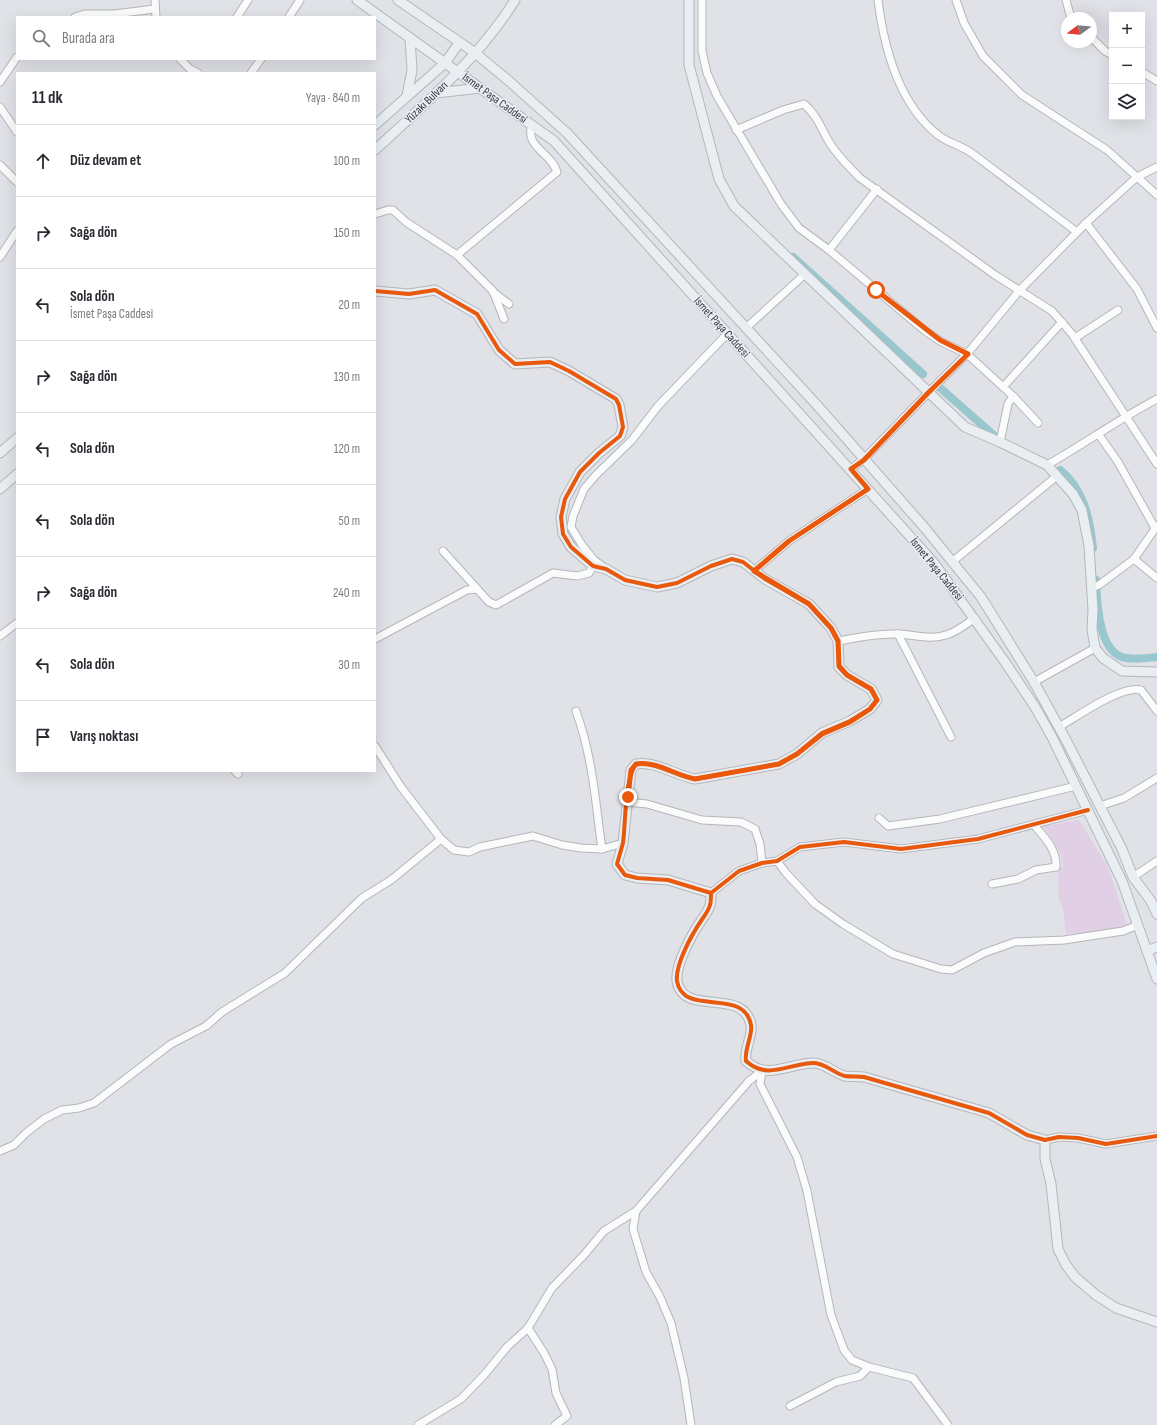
<!DOCTYPE html>
<html lang="tr">
<head>
<meta charset="utf-8">
<style>
  :root { --surface:#fff; --page:#f2f2f3; --text:#2b2b33; --muted:#7c7c81; --line:#e1e1e2 }
  body { margin:0; font-family:"Sofia Sans Condensed",sans-serif; background:var(--page); color:var(--text) }
  .controls { position:absolute; right:12px; top:12px; display:grid; overflow:hidden; border-radius:0px; box-shadow:0 4px 16px #0002 }
  .controls button { width:36px; height:36px; display:grid; place-items:center; padding:0; border:0; border-bottom:1px solid var(--line); background:var(--surface); color:var(--text); font:20px sans-serif }
  .compass { position:absolute; left:1061px; top:12px; width:36px; height:36px; border-radius:50%; background:var(--surface); box-shadow:0 4px 16px #0002; rotate:254deg }
  .stop { position:absolute; width:12px; height:12px; margin:-9px; border:3px solid #ea580c; border-radius:50%; background:#fff }
  .stop.end { background:#ea580c; border-color:#fff; box-shadow:0 1px 4px #0008 }
  .list { margin:0; padding:0; list-style:none }
  h2 { display:flex; justify-content:space-between; align-items:center; height:52px; margin:0; padding:0 16px; font-size:17px }
  h2 small { font-size:13px; font-weight:400; color:var(--muted) }
  .list li { display:grid; grid-template-columns:26px 1fr auto; gap:12px; align-items:center; box-sizing:border-box; height:72px; padding:0 16px; border-top:1px solid var(--line) }
  .list b { display:block; font-size:15px; white-space:nowrap }
  .list p { margin:0; font-size:13px; white-space:nowrap; color:var(--muted) }
  .list em { font-size:13px; font-style:normal; color:var(--muted) }
  .icon { flex:none; width:22px; height:22px; fill:none; stroke:currentColor; stroke-width:2; stroke-linecap:round; stroke-linejoin:round }
  .map { position:relative; flex:none; width:1157px; height:1425px; overflow:hidden }
  .search { position:absolute; background:var(--surface); box-shadow:0 4px 16px #0002; left:16px; top:16px; width:360px; height:44px; display:flex; align-items:center; gap:10px; box-sizing:border-box; padding:0 14px; border-radius:0px; color:var(--muted); font-size:15px }
  .panel { position:absolute; background:var(--surface); box-shadow:0 4px 16px #0002; left:16px; top:72px; width:360px; height:700px; border-radius:0px }
  .map>svg:first-child { display:block }
  .green { fill:#e1cfe6 }
  .lines { fill:none; stroke-linecap:round; stroke-linejoin:round }
  .canal { stroke:#98c7ce; stroke-width:8 }
  .street-casing { stroke:#b5b6ba; stroke-width:9 }
  .secondary-casing { stroke:#b5b6ba; stroke-width:11 }
  .street { stroke:#fafbfb; stroke-width:7 }
  .secondary { stroke:#e8eef1; stroke-width:9 }
  .cycleway-casing { stroke:#eaeef7; stroke-width:6 }
  .cycleway { stroke:#e8590c; stroke-width:4 }
  .route { stroke:#ea580c; stroke-width:5 }
  .labels { text-anchor:middle; stroke-width:3; stroke-linejoin:round; paint-order:stroke }
  .street-label { font-size:12px; fill:#36383b; stroke:#eaeef7 }
</style>
</head>
<body>
<div class="map">
<svg width="1157" height="1425" viewBox="0 0 1157 1425">
  <rect width="100%" height="100%" fill="#e0e2e7"/>
  <path class="green" d="M1079 820 1108 867 1127 925 1109 930 1066 934 1063 908 1059 900 1058 869 1063 867C1062 850 1052 840 1043 826Z"/>
  <g class="lines">
    <g class="canal">
      <polyline points="793,257 923,374"/>
      <polyline points="938,386 997,438"/>
      <path d="M1060 470C1084 489 1090 519 1093 548"/>
      <path d="M1096 580C1097 601 1098 654 1126 658 1136 660 1147 658 1157 657"/>
    </g>
    <defs>
      <g id="street">
        <polyline points="155,0 156,17"/>
        <polyline points="702,0 702,51 707,73 717,96 781,204 799,228 829,250 924,330 940,341 967,354 1013,396 1038,423"/>
        <path d="M878 0C884 48 899 104 938 135 948 143 963 146 973 154 1008 180 1042 206 1077 232"/>
        <polyline points="956,0 964,23 983,56 1022,95 1107,150 1157,195"/>
        <polyline points="1066,0 1071,18"/>
        <polyline points="75,17 85,14 114,14 155,9"/>
        <polyline points="237,17 248,0"/>
        <polyline points="289,17 300,0"/>
        <polyline points="1091,37 1105,51 1112,55"/>
        <polyline points="180,59 190,69 198,73"/>
        <polyline points="1142,72 1157,81"/>
        <polyline points="251,73 261,59"/>
        <polyline points="0,82 17,57"/>
        <polyline points="0,107 17,132"/>
        <path d="M736 130 783 110 804 104C819 117 821 130 831 145 839 157 849 167 860 178L995 275 1052 311 1072 334 1157 464"/>
        <polyline points="0,165 17,182"/>
        <polyline points="375,214 388,210 393,210 406,222 457,255"/>
        <polyline points="1086,223 1137,289 1157,328"/>
        <polyline points="829,250 877,189"/>
        <polyline points="0,257 17,231"/>
        <polyline points="493,292 509,304"/>
        <path d="M504 319 493 291 457 255 557 172C552 153 524 147 532 125"/>
        <polyline points="746,328 805,274"/>
        <polyline points="1075,338 1118,310"/>
        <polyline points="1003,387 1062,322"/>
        <polyline points="1099,435 1118,462 1155,528"/>
        <polyline points="1000,442 1008,404 1013,396"/>
        <path d="M1047 465C1084 444 1119 419 1157 399"/>
        <polyline points="851,469 864,459 928,393 967,354 1019,291 1086,223 1137,177 1157,167"/>
        <polyline points="443,551 489,602 496,605 553,573 577,576 589,573 593,566"/>
        <polyline points="1134,559 1157,526"/>
        <polyline points="952,562 1057,476"/>
        <polyline points="605,568 594,560 582,545 571,527 573,516 584,489 596,475 632,440 658,406 727,334"/>
        <polyline points="754,571 789,541 868,489"/>
        <polyline points="1091,588 1099,585 1134,559 1157,578"/>
        <polyline points="898,634 951,737"/>
        <polyline points="0,636 17,623"/>
        <polyline points="375,639 467,590 477,589"/>
        <path d="M838 641C858 637 879 633 899 634 915 635 931 640 946 635 957 632 966 624 975 618"/>
        <polyline points="1034,682 1095,648"/>
        <path d="M576 711C593 758 595 800 602 849"/>
        <path d="M1059 727C1078 716 1121 685 1141 690L1157 711"/>
        <polyline points="375,746 401,787 441,839"/>
        <polyline points="235,771 238,774"/>
        <polyline points="627,802 647,804 702,820 741,822 755,829 760,844 762,863"/>
        <polyline points="1100,806 1124,798 1157,778"/>
        <polyline points="879,818 888,826 940,819 1076,786"/>
        <polyline points="777,861 786,873 815,904 843,924 893,954 941,969 952,970 984,953 1015,942 1064,940 1123,931 1138,925"/>
        <polyline points="1133,877 1157,861"/>
        <path d="M992 884 1018 879 1036 870 1056 867C1057 849 1044 837 1034 825"/>
        <polyline points="711,893 739,871 762,863 777,861 800,847 844,842 901,849 978,839 1088,810"/>
        <polyline points="762,1071 760,1084 797,1157 807,1191 831,1315 844,1350 852,1360 869,1367 913,1378 948,1425"/>
        <polyline points="1045,1140 1059,1137 1078,1138 1106,1144 1157,1136"/>
        <polyline points="0,1151 14,1145 26,1133 44,1119 62,1110 79,1108 94,1103 171,1044 206,1026 222,1012 285,973 362,898 391,880 441,839 454,850 469,852 480,847 533,836 562,845 581,848 602,849 623,843"/>
        <polyline points="528,1328 544,1353 552,1369 556,1393 567,1416 555,1425"/>
        <polyline points="790,1406 836,1382 860,1376 869,1367"/>
        <polyline points="418,1425 461,1399 485,1374 507,1347 528,1328 552,1288 584,1255 604,1231 636,1211"/>
        <polyline points="691,1425 684,1378 671,1323 660,1297 646,1272 633,1229 636,1211 749,1081 762,1071"/>
      </g>
      <g id="secondary">
        <polyline points="357,0 554,141 934,563 1005,662 1035,707 1052,737 1122,881 1157,979"/>
        <polyline points="398,0 474,52 509,81 567,133 816,404 924,527 981,597 1034,682 1066,740 1122,849 1133,877 1151,901 1157,914"/>
        <polyline points="689,0 689,65 719,179 734,206 965,427 1000,442 1047,465 1073,494 1082,510 1089,546 1093,610 1092,629 1095,648 1103,658 1122,671 1157,672"/>
        <polyline points="436,93 481,88"/>
        <polyline points="407,96 412,70 410,38"/>
        <polyline points="375,125 445,63 459,43"/>
        <path d="M375 150C424 105 480 57 515 0"/>
        <path d="M375 291 409 294 435 290 477 314 499 350 515 364 550 362 569 371 616 399 619 405 623 427 620 436 599 453 580 472 565 499 561 517 563 534 571 547 593 566 606 569 625 580 657 587 677 583 711 566 732 559 743 562 765 579 809 604 831 628 838 641 839 667 847 675 871 689 877 700 870 709 850 721 822 733 797 754 779 764 695 779C674 775 657 761 636 764L631 770 623 843 617 864 625 875 637 878 668 880 711 893C711 897 711 902 710 905 708 912 704 916 701 921 692 934 675 965 677 981 683 1018 744 986 751 1025 753 1035 744 1049 746 1061 768 1081 789 1063 814 1063 825 1063 835 1074 845 1076 851 1077 858 1076 864 1077L989 1113 1027 1135 1045 1140V1159L1051 1184 1058 1249 1066 1265 1075 1277 1096 1295 1116 1308 1157 1322"/>
        <polyline points="0,453 17,438"/>
        <polyline points="0,489 17,474"/>
        <polyline points="1147,951 1157,947"/>
      </g>
    </defs>
    <use href="#street" class="street-casing"/>
    <use href="#secondary" class="secondary-casing"/>
    <use href="#street" class="street"/>
    <use href="#secondary" class="secondary"/>
    <defs>
      <g id="cycleway">
        <path d="M375 291 409 294 435 290 477 314 499 350 515 364 550 362 569 371 616 399 619 405 623 427 620 436 599 453 580 472 565 499 561 517 563 534 571 547 593 566 606 569 625 580 657 587 677 583 711 566 732 559 743 562 765 579 809 604 831 628 838 641 839 667 847 675 871 689 877 700 870 709 850 721 822 733 797 754 779 764 695 779C674 775 657 761 636 764 624 781 626 821 623 843 621 850 619 857 617 864L625 875 637 878 668 880 711 893"/>
        <path d="M1088 810 978 839 901 849 844 842 800 847 777 861 762 863 739 871 711 893C711 897 711 902 710 905 708 912 704 916 701 921 692 934 675 965 677 981 683 1018 744 986 751 1025 753 1035 744 1049 746 1061 768 1081 789 1063 814 1063 825 1063 835 1074 845 1076 851 1077 858 1076 864 1077L989 1113 1027 1135 1045 1140 1059 1137 1078 1138 1106 1144 1157 1136"/>
      </g>
    </defs>
    <use href="#cycleway" class="cycleway-casing"/>
    <use href="#cycleway" class="cycleway"/>
  </g>
  <g class="lines">
    <path class="route" d="M628 797 631 770 636 764C657 761 674 775 695 779L779 764 797 754 822 734 850 722 870 709 877 700 871 689 847 675 839 666 838 641 831 628 809 604 754 571 789 541 868 489 851 469 864 460 928 393 968 354 940 340 876 290"/>
  </g>
  <g class="labels">
    <g class="street-label">
      <text transform="translate(495 98) rotate(36)" y="4">İsmet Paşa Caddesi</text>
      <text transform="translate(426 102) rotate(-44)" y="4">Yüzakı Bulvarı</text>
      <text transform="translate(722 327) rotate(48)" y="4">İsmet Paşa Caddesi</text>
      <text transform="translate(937 569) rotate(51)" y="4">İsmet Paşa Caddesi</text>
    </g>
  </g>
</svg>
<div class="controls">
<button>+</button>
<button>−</button>
<button><svg class="icon" aria-label="layers" viewBox="0 0 24 24"><path d="M12 4l9 5-9 5-9-5zM3 14l9 5 9-5"/></svg></button>
</div>
<svg class="compass" viewBox="-18 -18 36 36"><path d="M0-13l5 13h-10z" fill="#e53935"/><path d="M0 13l5-13h-10z" fill="#7c7c81"/></svg>
<div class="stop" style="left:876px;top:290px"></div>
<div class="stop end" style="left:628px;top:797px"></div>
<div class="search"><svg class="icon" aria-label="search" viewBox="0 0 24 24"><circle cx="10" cy="10" r="6"/><path d="M15 15l6 6"/></svg>Burada ara</div>
<section class="panel">
<h2>11 dk<small>Yaya · 840 m</small></h2>
<ul class="list">
<li><svg class="icon" aria-label="ahead" viewBox="0 0 24 24"><path d="M12 20V5M6 11l6-6 6 6"/></svg><div><b>Düz devam et</b></div><em>100 m</em></li>
<li><svg class="icon" aria-label="right" viewBox="0 0 24 24"><path d="M7 20v-9h11M14 6l5 5-5 5"/></svg><div><b>Sağa dön</b></div><em>150 m</em></li>
<li><svg class="icon" aria-label="left" viewBox="0 0 24 24"><path d="M17 20v-9H6M10 6l-5 5 5 5"/></svg><div><b>Sola dön</b><p>İsmet Paşa Caddesi</p></div><em>20 m</em></li>
<li><svg class="icon" aria-label="right" viewBox="0 0 24 24"><path d="M7 20v-9h11M14 6l5 5-5 5"/></svg><div><b>Sağa dön</b></div><em>130 m</em></li>
<li><svg class="icon" aria-label="left" viewBox="0 0 24 24"><path d="M17 20v-9H6M10 6l-5 5 5 5"/></svg><div><b>Sola dön</b></div><em>120 m</em></li>
<li><svg class="icon" aria-label="left" viewBox="0 0 24 24"><path d="M17 20v-9H6M10 6l-5 5 5 5"/></svg><div><b>Sola dön</b></div><em>50 m</em></li>
<li><svg class="icon" aria-label="right" viewBox="0 0 24 24"><path d="M7 20v-9h11M14 6l5 5-5 5"/></svg><div><b>Sağa dön</b></div><em>240 m</em></li>
<li><svg class="icon" aria-label="left" viewBox="0 0 24 24"><path d="M17 20v-9H6M10 6l-5 5 5 5"/></svg><div><b>Sola dön</b></div><em>30 m</em></li>
<li><svg class="icon" aria-label="arrive" viewBox="0 0 24 24"><path d="M6 21V4h12l-3 4 3 4H6"/></svg><div><b>Varış noktası</b></div></li>
</ul>
</section>
</div>
</body>
</html>
